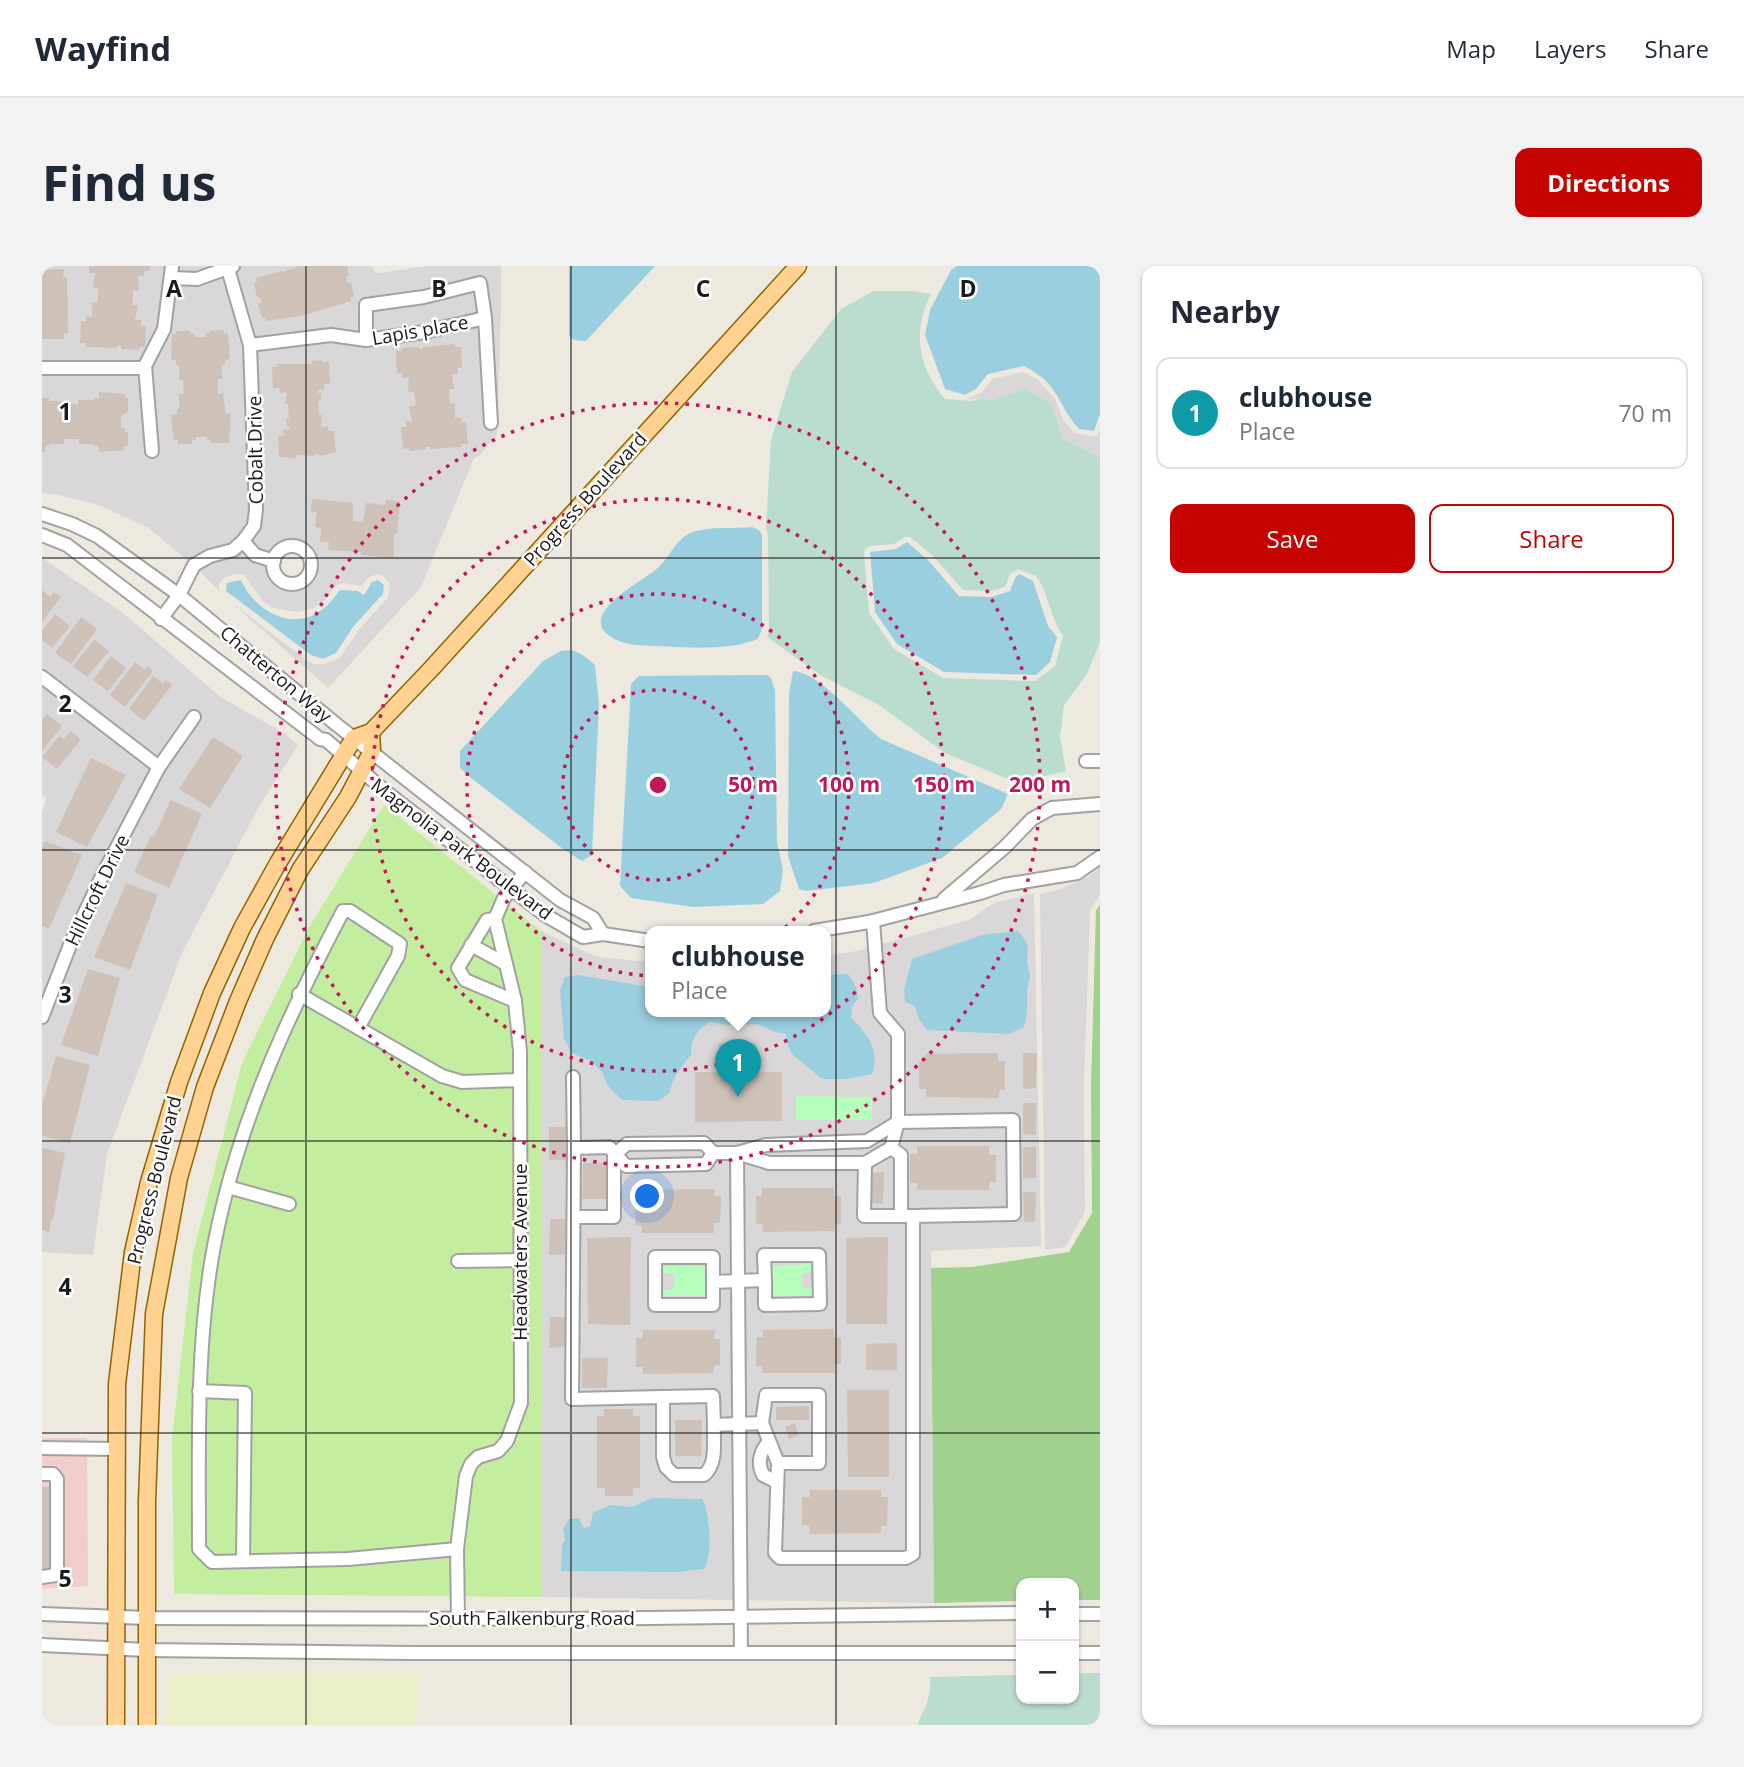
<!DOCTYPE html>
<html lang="en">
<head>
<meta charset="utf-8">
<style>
  :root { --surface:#fff; --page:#f2f2f3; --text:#1f2937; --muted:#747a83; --line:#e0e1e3; --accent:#c50400 }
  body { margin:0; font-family:"Open Sans",sans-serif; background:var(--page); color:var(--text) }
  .controls { position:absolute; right:21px; bottom:21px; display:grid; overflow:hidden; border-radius:14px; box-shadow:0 2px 5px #0004 }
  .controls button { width:63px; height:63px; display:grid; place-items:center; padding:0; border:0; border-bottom:2px solid var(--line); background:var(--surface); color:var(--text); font:35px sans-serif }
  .you { position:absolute; left:606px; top:931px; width:24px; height:24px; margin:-18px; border:5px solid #fff; border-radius:50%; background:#1a73e8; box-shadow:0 0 0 10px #1a73e833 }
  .badge { display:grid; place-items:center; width:46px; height:46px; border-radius:50%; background:var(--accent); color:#fff; font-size:23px; font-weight:700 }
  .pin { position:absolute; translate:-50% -58px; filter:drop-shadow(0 2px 4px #0008) }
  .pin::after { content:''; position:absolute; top:37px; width:24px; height:21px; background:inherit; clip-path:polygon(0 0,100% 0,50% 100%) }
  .popup { position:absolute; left:603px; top:660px; width:186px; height:91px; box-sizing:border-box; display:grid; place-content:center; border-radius:14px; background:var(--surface); filter:drop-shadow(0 2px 5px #0005); font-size:23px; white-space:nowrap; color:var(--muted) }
  .popup b { font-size:26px; color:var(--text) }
  .popup::after { content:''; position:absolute; left:50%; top:100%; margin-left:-14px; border:14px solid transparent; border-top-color:var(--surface) }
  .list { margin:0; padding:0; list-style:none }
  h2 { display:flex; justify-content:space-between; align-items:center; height:91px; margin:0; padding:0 28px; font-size:30px }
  h2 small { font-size:23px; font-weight:400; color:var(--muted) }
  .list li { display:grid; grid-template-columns:46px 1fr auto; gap:21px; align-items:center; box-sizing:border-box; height:112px; margin:0 14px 14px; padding:0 14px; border:2px solid var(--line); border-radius:14px }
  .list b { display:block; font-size:26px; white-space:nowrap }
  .list p { margin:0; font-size:23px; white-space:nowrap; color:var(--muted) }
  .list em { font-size:23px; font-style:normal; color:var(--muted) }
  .actions { display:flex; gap:14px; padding:21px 28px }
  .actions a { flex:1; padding:16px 0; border:2px solid var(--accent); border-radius:14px; text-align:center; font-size:24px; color:var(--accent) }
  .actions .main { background:var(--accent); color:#fff }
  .map { position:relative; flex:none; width:1058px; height:1459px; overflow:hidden; border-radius:14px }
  header { display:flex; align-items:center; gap:42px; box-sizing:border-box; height:98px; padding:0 35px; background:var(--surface); border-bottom:2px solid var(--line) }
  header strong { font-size:33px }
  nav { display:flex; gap:38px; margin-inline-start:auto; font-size:24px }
  .intro { display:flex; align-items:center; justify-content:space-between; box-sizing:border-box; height:168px; padding:0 42px }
  h1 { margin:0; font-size:49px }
  .button { padding:18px 32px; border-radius:14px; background:var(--accent); color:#fff; font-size:24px; font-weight:700 }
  main { display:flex; gap:42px; padding:0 42px }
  aside { flex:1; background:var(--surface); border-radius:14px; box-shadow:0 2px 5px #0004 }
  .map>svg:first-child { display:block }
  .residential { fill:#d9d7d7 }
  .commercial { fill:#f1cecb }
  .farmland { fill:#ebefc7 }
  .grass { fill:#c4ee9f }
  .forest { fill:#a1d18f }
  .wetland { fill:#baddce; fill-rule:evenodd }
  .park { fill:#b5febc }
  .water { fill:#9acfe0 }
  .building { fill:#cec2b8 }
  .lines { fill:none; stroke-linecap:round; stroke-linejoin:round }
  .minor-casing { stroke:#a2a2a2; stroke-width:16 }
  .major-casing { stroke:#916400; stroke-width:19 }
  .minor { stroke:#fff; stroke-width:12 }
  .major { stroke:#ffd292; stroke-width:16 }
  .grid { fill:none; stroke:#1b1b1b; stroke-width:2; stroke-opacity:0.55 }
  .ring { fill:none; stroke:#c2185b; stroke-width:3.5; stroke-dasharray:3.5 7 }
  .labels { text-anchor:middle; stroke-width:5; stroke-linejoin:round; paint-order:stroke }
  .street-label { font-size:19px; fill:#1b1b1b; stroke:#fff }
  .grid-label { font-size:23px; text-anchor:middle; font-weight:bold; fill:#1b1b1b; stroke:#fff; stroke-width:5; stroke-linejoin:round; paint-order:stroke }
  .centre { fill:#c2185b; stroke:#fff; stroke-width:3.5 }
  .ring-label { font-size:21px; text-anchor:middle; font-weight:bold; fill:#c2185b; stroke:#fff; stroke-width:5; stroke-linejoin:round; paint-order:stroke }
</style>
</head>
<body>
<header>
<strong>Wayfind</strong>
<nav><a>Map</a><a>Layers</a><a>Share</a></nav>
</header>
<div class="intro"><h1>Find us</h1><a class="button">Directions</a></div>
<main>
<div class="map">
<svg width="1058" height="1459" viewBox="0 0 1058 1459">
  <rect width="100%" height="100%" fill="#eee9df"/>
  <g class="residential">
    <polygon points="0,0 329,0 333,6 337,7 386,0 459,0 459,47 455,168 438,189 432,192 379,321 286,422 189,336 264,394 272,398 283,398 299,391 316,365 346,331 348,318 341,310 336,308 327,311 319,320 302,317 294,319 282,335 272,342 255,346 231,342 222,336 201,308 193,308 181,312 177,319 177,325 157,305 162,299 193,290 201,285 211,295 224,299 230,315 245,324 262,322 274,309 275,291 265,278 251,274 242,275 234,279 228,286 218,283 210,275 218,264 222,245 220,192 205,193 207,244 205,258 196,271 187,278 165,284 146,295 107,262 57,239 12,228 0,227"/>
    <polygon points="981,106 995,113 1013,133 1022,155 1032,167 1051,170 1055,170 1058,165 1058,191 1021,173 1009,137 985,123 950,134 939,132 923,134 939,127 950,113"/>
    <polygon points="0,292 80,346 180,432 242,467 256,479 216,542 140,687 65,888 51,989 0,986 0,548 4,533 0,528"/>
    <polygon points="1058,601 1058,629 1048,644 1042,819 1043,946 1023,981 1003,984 998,628 1016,624 1048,610"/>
    <polygon points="992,627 999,980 889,985 892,1337 499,1331 499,665 555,691 608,696 608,745 784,745 784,690 815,685 927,654 952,637"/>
  </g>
  <polygon class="commercial" points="0,1172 45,1172 46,1320 0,1323"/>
  <polygon class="farmland" points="223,1405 377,1405 374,1459 125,1459 125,1409"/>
  <polygon class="grass" points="342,539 499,665 499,1331 132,1328 130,1172 151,987 200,797 266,663"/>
  <polygon class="forest" points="1058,639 1058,1334 1032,1334 1032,1317 979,1317 979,1335 892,1337 889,1002 930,1001 1027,986 1050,947 1049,820 1054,644"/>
  <g class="wetland">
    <path d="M832 25H870L889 28C870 65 876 101 903 133L930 135 939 132 950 134 984 123 1009 137 1021 173 1058 191V376L1045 408 1022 439 1018 471 1024 505 975 517 903 487 837 439 778 409 725 371 727 363 726 269 724 262 729 174 750 106 799 43ZM863 271H868L891 290 921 324 949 325 963 321 968 308 976 303 994 310C1007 328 1008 352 1021 370L1013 400 993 415 901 412 852 383 827 347 822 285 827 280 852 278Z"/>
    <path d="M1032 1407H1058V1459H875C883 1443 890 1429 888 1411L979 1409V1433H1032Z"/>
  </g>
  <g class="park">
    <polygon points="754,830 830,831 830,854 754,854"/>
    <polygon points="771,998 772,1005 760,1008 760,1021 771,1022 770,1030 730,1030 731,1000"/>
    <polygon points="622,1000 662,1000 664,1030 621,1030 622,1024 632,1023 632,1008 622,1007"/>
  </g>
  <g class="water">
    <polygon points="527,0 613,0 544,75 532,74 527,70"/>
    <path d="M915 0H1058V148L1052 165 1037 163C1014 137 1018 118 982 100L946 108 934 123 923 129 903 123 883 69 888 44 909 4Z"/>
    <path d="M710 261 717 264 720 269V363L716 373C682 387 630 380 593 379 582 377 573 375 564 367 541 343 604 314 618 300 629 289 635 271 651 266 669 260 691 263 710 261Z"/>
    <polygon points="865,276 886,294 917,330 949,331 968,325 973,312 977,308 991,315 1006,360 1015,371 1008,396 994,409 902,406 855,378 833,346 828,286 854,283"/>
    <path d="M199 314C210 341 246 365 275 347 285 341 291 333 298 324L316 325 322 329 330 316 336 314 342 319 341 328 311 361 294 387 281 393 269 389 184 325 185 317Z"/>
    <polygon points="530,384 541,389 553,399 557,438 550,589 540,595 521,583 429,512 418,502 418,485 501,395 519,385"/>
    <path d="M751 405C778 406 816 455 839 473L966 528 959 543 900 592 832 617 764 625 757 623 746 590 747 427Z"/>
    <polygon points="725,409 729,412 733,424 735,576 741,604 738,625 721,638 651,641 589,632 578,620 589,418 597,410"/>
    <polygon points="976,665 986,678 985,696 988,710 985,724 985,746 982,761 967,768 885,764 877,753 873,740 863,736 862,724 870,693 940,669"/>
    <path d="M806 708 814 721 816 733 810 741 809 751C826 769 838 783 830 808L804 813H780L750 788 745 778 744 768 730 765 716 758 686 759 668 756C654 765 649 773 649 789 638 802 631 811 627 828L616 835 580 834 565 819 560 806 549 795 530 787 522 773 518 724 523 711 536 709 608 721V745H784V709Z"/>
    <polygon points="714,777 716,793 677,795 677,778"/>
    <path d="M610 1232 660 1233C668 1246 671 1291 662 1303L636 1306 519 1305 520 1279 523 1274 521 1263 527 1253 537 1252 542 1263 548 1260 551 1247 568 1239 590 1241Z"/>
  </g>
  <g class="building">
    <polygon points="47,0 108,0 107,5 103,5 102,10 96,10 97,25 91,24 91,39 96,39 93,54 99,54 99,60 104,60 103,81 97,81 97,84 79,83 79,80 75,79 75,82 44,81 44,77 38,77 39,55 44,55 44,50 50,51 50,36 55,37 56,34 56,22 51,22 53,7 47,7"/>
    <polygon points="257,0 305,0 307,10 304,10 305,17 309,16 312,30 309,31 309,35 259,50 224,55 223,51 220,52 216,38 220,37 218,31 215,31 212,17 215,16 214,12 239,5 241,6"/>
    <polygon points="22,3 21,11 25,11 26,67 22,67 22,73 0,73 0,4"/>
    <polygon points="182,64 182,68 186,67 188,93 183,94 183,99 180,99 180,113 176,113 176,128 181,127 184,148 189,147 187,177 169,177 169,174 165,174 165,171 154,171 154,174 150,174 150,178 136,178 136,174 132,174 129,149 135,148 135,143 137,143 137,128 142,128 141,114 137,114 137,99 134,99 134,94 129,94 130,68 134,68 134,65 148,65 148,68 153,68 153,71 164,71 164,67 168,67 168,65"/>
    <polygon points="413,78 413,81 419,81 420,102 416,102 416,108 410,108 412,123 407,123 408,138 413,137 413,152 419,152 419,157 424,156 426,178 419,178 420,181 388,183 388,181 384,181 384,183 367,185 367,182 361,183 359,161 364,161 364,155 370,155 367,141 373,140 374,137 372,126 366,126 367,112 360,112 360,107 355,107 354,85 360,85 360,82 377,81 377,83 381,83 381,81"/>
    <polygon points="280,94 280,96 287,96 288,117 282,118 283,123 276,124 276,127 279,127 279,135 276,135 277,149 280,149 279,161 286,160 286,165 292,165 294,186 278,190 277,188 273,188 273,190 254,189 254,192 237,191 236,170 242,169 241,164 248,163 247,160 245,160 244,152 247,152 246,138 243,138 245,126 238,127 238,122 231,122 230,101 235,101 235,98 270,98 269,95"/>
    <polygon points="57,126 83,128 83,132 86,132 86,146 79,150 79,162 83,162 83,166 86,166 86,180 82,180 82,184 57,186 57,180 51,180 51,178 37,178 37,173 22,173 22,178 7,178 7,180 3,180 3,186 0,186 0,132 7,132 7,135 22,135 22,138 36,138 36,134 52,134 52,132 57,132"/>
    <polygon points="270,233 311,237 311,255 321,256 324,237 343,239 344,234 358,235 355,268 352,268 352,292 319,289 319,286 286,284 287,276 278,276 279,262 273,261 275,246 269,246"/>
    <polygon points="0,324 8,331 12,326 19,331 0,356"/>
    <polygon points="13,348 28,360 10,382 0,374 0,365"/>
    <polygon points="39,351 55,363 29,398 13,387"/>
    <polygon points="52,374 67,385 45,411 31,400"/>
    <polygon points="69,390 84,402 66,425 51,414"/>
    <polygon points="93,396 103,404 106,400 111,405 83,441 68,429"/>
    <polygon points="111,410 121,418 124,414 130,419 102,455 87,443"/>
    <polygon points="5,448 20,460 0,485 0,454"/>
    <polygon points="28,465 39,473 15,503 0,491 17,470 22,473"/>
    <polygon points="171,471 201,490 168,542 137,523"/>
    <polygon points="49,492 84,509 45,581 14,566"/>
    <polygon points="129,534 160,548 127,622 92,606 109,570 112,571"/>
    <polygon points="3,575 40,589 7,663 0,660 0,582"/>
    <polygon points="84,617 116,629 88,704 52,691"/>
    <polygon points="46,703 78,712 56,790 19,779"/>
    <polygon points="956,787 956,795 963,795 963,824 958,824 956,832 884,831 884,823 877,823 877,795 883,795 883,788"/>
    <polygon points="981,787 995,787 994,822 981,823"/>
    <polygon points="14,790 48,799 28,877 0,870 0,839"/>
    <polygon points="653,806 740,806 740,855 653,856"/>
    <polygon points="981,837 994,837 994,869 981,868"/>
    <rect x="507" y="861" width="17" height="33"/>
    <polygon points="875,880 947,880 947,889 954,889 954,916 947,916 947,924 876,924 875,917 868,917 868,888 875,888"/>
    <rect x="981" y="881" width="13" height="31"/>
    <polygon points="0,882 23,887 11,954 9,954 7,966 0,964"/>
    <polygon points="541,897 565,897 564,933 540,933"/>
    <polygon points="842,906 841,938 828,937 828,907"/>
    <polygon points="720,922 792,922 792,930 799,930 799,958 793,958 792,965 720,966 721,958 714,958 714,930 720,930"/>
    <polygon points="673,923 672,930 679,930 678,957 672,957 672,967 600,967 600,960 593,959 594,930 600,930 600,924"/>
    <polygon points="981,926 994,926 993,956 982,956"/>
    <polygon points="508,953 524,953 524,988 507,989"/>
    <polygon points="589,971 588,1059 546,1058 545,972"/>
    <polygon points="846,971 845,1058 804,1058 804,972"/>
    <polygon points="508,1051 524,1051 524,1081 507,1082"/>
    <polygon points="792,1063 792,1071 799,1072 799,1098 793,1098 793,1107 721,1107 720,1100 714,1100 715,1071 721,1071 721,1064"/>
    <polygon points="601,1064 673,1064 672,1073 678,1073 678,1099 672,1100 671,1107 601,1108 601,1101 594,1101 594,1072 601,1072"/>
    <polygon points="855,1077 855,1104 824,1104 824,1078"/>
    <polygon points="540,1092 566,1092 565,1122 540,1122"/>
    <polygon points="805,1124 847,1124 847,1211 806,1211"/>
    <polygon points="767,1140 767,1154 734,1154 734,1141"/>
    <polygon points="562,1143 591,1143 591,1150 598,1150 598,1222 591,1222 591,1230 563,1230 563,1222 555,1222 555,1150 562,1150"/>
    <polygon points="633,1154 660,1154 659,1190 633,1190"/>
    <polygon points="753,1157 757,1169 747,1173 743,1161"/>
    <rect x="0" y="1221" width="7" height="83"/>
    <polygon points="768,1224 839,1224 839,1231 846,1231 845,1260 839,1260 839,1267 768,1268 767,1259 760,1259 760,1231 768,1231"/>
  </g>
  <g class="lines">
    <defs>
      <g id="minor">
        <polyline points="129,12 155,13 191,0"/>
        <polyline points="324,74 324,39 382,31 438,17 443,52"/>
        <polyline points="208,79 289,69 324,74 383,66 443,52 449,157"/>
        <polyline points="103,100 110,185"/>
        <polyline points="0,102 98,102 103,100 122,63 130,0"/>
        <polyline points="0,248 30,258 55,270 137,329 295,459 518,634 551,652 561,668"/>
        <polyline points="0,269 25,279 278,473 284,474 343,525 503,649 541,671 561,668 608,675"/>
        <polyline points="201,275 213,289 232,295"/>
        <circle cx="250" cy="299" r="19"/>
        <polyline points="119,353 137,329 152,299 168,290 191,284 201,275 212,260 214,244 208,79 186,3"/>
        <polyline points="0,411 117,501"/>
        <polyline points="1044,495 1058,495"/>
        <polyline points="902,633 963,581 990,553 1010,542 1058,538"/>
        <polyline points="453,653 445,654 416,702 423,714 473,735"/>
        <polyline points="772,665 827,656 938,627 962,619 1035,607 1058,591"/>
        <polyline points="429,679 464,698"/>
        <polyline points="257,728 400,810 420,816 478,814"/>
        <polyline points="0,751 30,674 62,606 117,501 152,451"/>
        <path d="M316 762 356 690 358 678 308 645H301C242 757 190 870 169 997 154 1091 157 1188 157 1283L170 1296 306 1293 415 1283"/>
        <polyline points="531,811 532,882"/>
        <polyline points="849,882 859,889 859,950"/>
        <polyline points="695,887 699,1386"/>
        <polyline points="695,887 727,897 823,897 849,882 856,856 856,768 838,747 831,655"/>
        <polyline points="823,897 822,950 871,950"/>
        <polyline points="186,921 247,938"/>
        <path d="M533 951H572V889L585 878 662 877 671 887H695L724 879 825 875 856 856 971 854 972 948 871 950V1288L864 1292H738L733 1287 736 1197 720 1157 672 1159C671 1176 676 1197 662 1209H632L624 1201 621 1191V1131L530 1133 532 882 567 881 584 900 664 898 671 887"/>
        <polyline points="416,995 478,994"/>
        <polyline points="671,1016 671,991 613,991 613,1039 671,1039 671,1016 723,1014 723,1039 778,1038 777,989 722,989 723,1014"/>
        <polyline points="157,1125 203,1127 201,1295"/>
        <polyline points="621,1131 671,1130 672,1159"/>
        <polyline points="720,1157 724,1129 777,1129 777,1197 736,1197"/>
        <path d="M727 1176C718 1185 715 1197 721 1209L735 1216"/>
        <polyline points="0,1182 74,1183"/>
        <polyline points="0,1208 11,1208 15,1213 15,1303 14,1309 0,1311"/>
        <polyline points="0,1348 105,1352 530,1353 979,1347"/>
        <polyline points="1032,1348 1058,1348"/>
        <polyline points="416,1353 415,1283 424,1210 429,1198 436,1191 456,1185 465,1175 479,1137 478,785 473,735 453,653 462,632 483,606"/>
        <polyline points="0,1379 105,1384 370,1387 979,1387"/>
        <polyline points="1032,1387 1058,1387"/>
      </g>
      <g id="major">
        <polyline points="74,1459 75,1118 91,986 107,916 137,816 170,727 200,662 236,597 312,472 329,466 390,402 756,0"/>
        <polyline points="105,1459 105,1235 112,1048 137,912 163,821 196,735 223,673 258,604 306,531 330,485 329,466"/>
      </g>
    </defs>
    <use href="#minor" class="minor-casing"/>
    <use href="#major" class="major-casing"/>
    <use href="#minor" class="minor"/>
    <use href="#major" class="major"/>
  </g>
  <path class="grid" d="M264 0V1459M529 0V1459M794 0V1459M0 292H1058M0 584H1058M0 875H1058M0 1167H1058"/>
  <g class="ring">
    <circle cx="616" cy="519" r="95"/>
    <circle cx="616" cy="519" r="191"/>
    <circle cx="616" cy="519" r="286"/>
    <circle cx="616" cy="519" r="382"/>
  </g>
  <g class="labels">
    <g class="street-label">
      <text transform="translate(378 64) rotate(-10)" y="7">Lapis place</text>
      <text transform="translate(213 184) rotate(-91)" y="7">Cobalt Drive</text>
      <text transform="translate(543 233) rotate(-48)" y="7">Progress Boulevard</text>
      <text transform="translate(234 408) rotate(40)" y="7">Chatterton Way</text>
      <text transform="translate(420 583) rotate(37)" y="7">Magnolia Park Boulevard</text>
      <text transform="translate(55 624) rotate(-64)" y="7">Hillcroft Drive</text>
      <text transform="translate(112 914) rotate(-76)" y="7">Progress Boulevard</text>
      <text transform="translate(478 986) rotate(-90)" y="7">Headwaters Avenue</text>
      <text x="490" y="1359">South Falkenburg Road</text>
    </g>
  </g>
  <g class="grid-label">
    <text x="132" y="31">A</text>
    <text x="397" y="31">B</text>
    <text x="661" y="31">C</text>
    <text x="926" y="31">D</text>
    <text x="23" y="154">1</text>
    <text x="23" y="446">2</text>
    <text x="23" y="737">3</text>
    <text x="23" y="1029">4</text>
    <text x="23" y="1321">5</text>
  </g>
  <circle cx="616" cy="519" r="10" class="centre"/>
  <g class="ring-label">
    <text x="711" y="526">50 m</text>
    <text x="807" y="526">100 m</text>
    <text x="902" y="526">150 m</text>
    <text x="998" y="526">200 m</text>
  </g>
</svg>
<div class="controls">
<button>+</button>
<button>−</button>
</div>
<div class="you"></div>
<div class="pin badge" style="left:696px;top:831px;background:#0f9aa8">1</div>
<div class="popup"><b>clubhouse</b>Place</div>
</div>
<aside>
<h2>Nearby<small></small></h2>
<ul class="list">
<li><span class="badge" style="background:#0f9aa8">1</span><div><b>clubhouse</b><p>Place</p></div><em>70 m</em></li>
</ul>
<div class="actions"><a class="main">Save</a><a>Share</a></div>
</aside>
</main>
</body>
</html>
